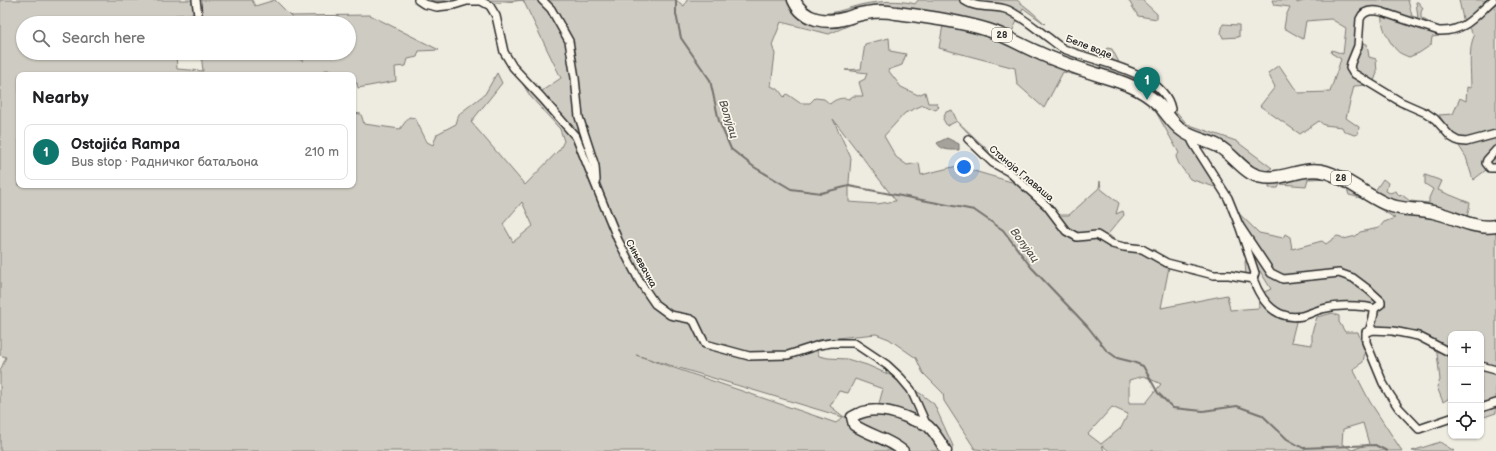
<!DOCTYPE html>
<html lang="en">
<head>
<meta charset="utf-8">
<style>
  :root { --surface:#fff; --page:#f6f6f6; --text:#202124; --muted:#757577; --line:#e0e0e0; --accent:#0f766e }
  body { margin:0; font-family:"Balsamiq Sans",sans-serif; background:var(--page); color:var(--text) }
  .controls { position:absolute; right:12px; bottom:12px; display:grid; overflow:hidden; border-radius:8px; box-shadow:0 1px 3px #0004 }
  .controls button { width:36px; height:36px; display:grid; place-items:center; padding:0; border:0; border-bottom:1px solid var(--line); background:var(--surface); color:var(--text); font:20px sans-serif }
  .you { position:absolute; left:964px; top:167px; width:14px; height:14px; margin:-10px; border:3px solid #fff; border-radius:50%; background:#1a73e8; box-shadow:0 0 0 6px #1a73e833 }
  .badge { display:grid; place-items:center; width:26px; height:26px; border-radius:50%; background:var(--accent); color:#fff; font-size:13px; font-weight:700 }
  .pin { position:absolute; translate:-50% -33px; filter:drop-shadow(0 1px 2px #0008) }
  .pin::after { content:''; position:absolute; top:21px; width:14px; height:12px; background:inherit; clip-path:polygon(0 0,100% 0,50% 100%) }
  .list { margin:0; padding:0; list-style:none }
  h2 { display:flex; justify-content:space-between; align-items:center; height:52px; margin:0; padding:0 16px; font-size:17px }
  h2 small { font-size:13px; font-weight:400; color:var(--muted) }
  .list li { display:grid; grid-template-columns:26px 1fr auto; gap:12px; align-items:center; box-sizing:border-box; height:56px; margin:0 8px 8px; padding:0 8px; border:1px solid var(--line); border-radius:8px }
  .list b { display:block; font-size:15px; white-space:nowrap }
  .list p { margin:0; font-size:13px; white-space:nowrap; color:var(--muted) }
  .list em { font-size:13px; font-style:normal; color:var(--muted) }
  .icon { flex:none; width:22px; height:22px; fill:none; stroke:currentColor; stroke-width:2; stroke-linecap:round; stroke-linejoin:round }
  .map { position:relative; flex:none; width:1496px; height:451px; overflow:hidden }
  .search { position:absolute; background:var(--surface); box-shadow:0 1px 3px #0004; left:16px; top:16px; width:340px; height:44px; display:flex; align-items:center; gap:10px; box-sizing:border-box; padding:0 14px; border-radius:22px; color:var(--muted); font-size:15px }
  .panel { position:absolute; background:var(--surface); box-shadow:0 1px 3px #0004; left:16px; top:72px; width:340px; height:116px; border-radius:8px }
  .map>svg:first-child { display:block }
  .green { fill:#cecbc2; stroke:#7c7b76; fill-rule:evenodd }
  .water { fill:#a4a29a; stroke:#74726e }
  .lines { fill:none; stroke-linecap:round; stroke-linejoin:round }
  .stream { stroke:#74726e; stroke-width:2 }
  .street-casing { stroke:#2b2b2b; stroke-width:10 }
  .secondary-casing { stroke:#2b2b2b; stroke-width:13 }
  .primary-casing { stroke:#2b2b2b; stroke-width:15 }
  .street { stroke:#fbf7ec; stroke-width:7 }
  .secondary { stroke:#fbf7ec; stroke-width:10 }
  .primary { stroke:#fbf7ec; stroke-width:12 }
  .labels { text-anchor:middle; stroke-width:3.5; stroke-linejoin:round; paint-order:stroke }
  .shield { fill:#fbf7ec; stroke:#696865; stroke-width:1 }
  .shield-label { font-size:9px; font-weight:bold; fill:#2b2b2b }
  .street-label { font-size:10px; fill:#2b2b2b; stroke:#fbf7ec }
  .water-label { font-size:11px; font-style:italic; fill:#555552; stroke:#fbf7ec }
</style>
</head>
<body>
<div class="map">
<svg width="1496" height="451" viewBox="0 0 1496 451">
  <rect width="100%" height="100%" fill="#eeebe0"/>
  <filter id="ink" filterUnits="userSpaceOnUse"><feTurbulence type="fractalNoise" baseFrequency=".025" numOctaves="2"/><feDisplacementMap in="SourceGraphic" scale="8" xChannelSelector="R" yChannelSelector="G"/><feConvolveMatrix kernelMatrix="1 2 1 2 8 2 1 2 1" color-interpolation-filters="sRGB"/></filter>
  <g filter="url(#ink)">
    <g class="green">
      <path d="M0 0H252L255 6 275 0 291 16 370 15 439 50 419 51 417 57 408 59 406 66 395 67 396 81 358 88 357 83 353 84V75H331V70H325L319 75H19V185H353V113L361 114 364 124 400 129 409 117 415 118 427 142 433 145 437 134 456 124 459 114 485 94 497 73 502 83 471 122 525 185 560 149 564 141 560 129 530 96 520 79 536 95 561 78 523 0C492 4 460 8 430 0H676L684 6 687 0H800C817 25 842 8 865 4 879 1 901 0 915 4L918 0H1017L1031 11 1045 24 1023 8 1011 34 1054 53 1102 71 1098 61 1107 48 1112 49 1121 66 1162 88 1173 108 1187 124 1236 141 1272 168 1265 172 1252 167 1225 142 1195 133 1227 157 1197 145 1221 189 1190 179 1179 164 1176 157 1179 153 1151 103 1108 83 1063 72 1044 108 1017 84 1015 68 939 48 943 25 870 16 829 34 781 22 772 45 775 54 771 86 779 90 784 97 787 94 800 103H810L815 98 824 99 830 104C835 99 842 97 849 99L853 96H863L859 82 865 79 867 73 845 70 861 69 865 44 889 38 890 51 906 54 902 65 888 70 901 87 918 95 925 92 928 103H936L939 107 936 110 923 105 905 113 884 136 896 157 907 165 919 163 921 175 957 166 1015 183 957 121 947 126 943 119 946 112 952 110 957 121 1057 215H1069L1099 188 1100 181 1101 189 1119 203 1116 214 1123 211 1124 215 1108 234C1116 241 1124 249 1135 244L1155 250C1156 256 1162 259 1168 259L1170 262 1161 308 1227 295 1230 310 1259 308 1258 295 1271 289 1260 271 1253 275 1246 276 1245 261 1247 260 1238 228 1226 201 1259 233 1283 238 1285 234 1290 237 1292 249 1322 241 1326 244 1337 236 1341 237 1344 239 1356 236 1360 232 1379 228 1384 222 1395 218 1361 198 1349 195 1346 186 1473 229 1496 233V413L1481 418V334H1451V397L1443 402 1437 387 1440 380 1436 344 1414 337 1392 336 1388 332 1374 328 1370 319V311C1346 306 1320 313 1297 318L1291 342 1312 345V332L1317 317 1333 313 1339 316V322L1345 332H1358L1365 352 1363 362 1353 369 1370 402 1402 451H1109L1102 445 1104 451H994L975 449 944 401 943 393 923 373 916 358 889 339 876 334 817 340 814 344 819 356 828 358 847 359 867 365 890 375 921 394 934 404 953 446 951 451 939 444 937 451H0V371L6 357 0 355ZM194 14 196 23H349V53H304L303 61 285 53H201L203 71 177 69 176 53H23V23H175V15ZM833 119 896 201H895L877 204 849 202V182L851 158ZM522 202 533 226 513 242 503 224ZM636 355 843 417 836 423ZM1144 376 1161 384 1146 403H1129V380ZM855 379 883 389 878 407 844 417 830 406 839 391 848 393ZM1112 407 1128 414 1121 428 1101 444 1088 434ZM1363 423 1369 444 1352 450 1342 444 1343 429Z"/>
      <polygon points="1132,0 1142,0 1157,14 1157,19 1138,16 1129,1"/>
      <path d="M1272 0H1297V3L1307 0H1408L1412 16 1418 18 1416 2H1418L1423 8 1421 12V18L1430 23 1428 31 1440 33 1439 36 1432 37 1431 45 1419 53 1409 57C1406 56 1402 54 1400 53 1391 47 1380 25 1382 15 1372 13 1368 13 1361 21L1362 43 1367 44 1369 57 1376 59 1377 73 1374 81 1404 109 1376 92 1368 85 1354 86 1346 118 1359 127 1358 134 1354 135 1344 131 1342 127 1324 125 1319 121 1300 134 1260 106 1275 87 1268 73 1279 65 1298 93 1330 92 1341 59 1331 53 1332 50 1343 54 1346 28 1331 19 1306 21 1303 39 1284 28 1286 16 1290 7 1274 5Z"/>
      <path d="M1459 0H1496V167L1486 170 1473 180 1466 157 1439 115 1453 114 1460 98 1466 101 1467 87 1471 88C1471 73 1468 49 1474 36L1463 19Z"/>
      <polygon points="1223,24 1239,25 1239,37 1223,38 1221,33"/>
      <polygon points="1309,175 1333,178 1308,179 1306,186 1280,184 1278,188 1269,188 1269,184 1287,182"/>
      <polygon points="1425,175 1442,181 1438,190 1470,203 1467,218 1402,207 1373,194 1383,179 1388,183 1386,191 1390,193 1396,191 1399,196 1402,195 1410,201 1429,203 1429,198 1433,189 1425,184"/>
      <polygon points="1440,442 1454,451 1412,451"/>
    </g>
    <path class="water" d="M947 138 959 144V150C950 150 942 151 937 143Z"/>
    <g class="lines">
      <polyline class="stream" points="676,0 676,14 681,38 710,80 719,121 731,149 754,167 791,189 821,193 849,186 974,210 1003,230 1031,267 1088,327 1106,350 1117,358 1133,362 1143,366 1158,393 1173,408 1203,411 1237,406 1262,415 1287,439 1303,448 1375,445 1387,451"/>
      <defs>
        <g id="street">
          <polyline points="196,0 199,23"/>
          <polyline points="418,0 424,4 437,7 454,5 467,1 481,1 490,6 496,16 504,52 513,67 542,98 576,137 618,240 640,282 655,304 670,315 690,319 694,321 705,344 749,356 788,355 819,345 831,343 854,343 887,365 901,378 911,390 927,426"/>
          <polyline points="542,0 551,9 569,41 575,78 579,117 595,166 596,180"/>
          <path d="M964 0C977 10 995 4 1008 10 1022 17 1034 27 1046 36 1052 40 1058 46 1064 49 1094 62 1164 71 1171 109L1167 114"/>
          <path d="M1493 0C1475 16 1465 32 1439 31L1382 12C1374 10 1364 9 1360 19L1358 46 1351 63 1350 68 1353 73 1401 102 1426 113 1435 119 1451 137 1458 141 1466 142 1496 134"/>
          <polyline points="1190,136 1193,143 1228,198 1239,225 1255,273 1253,279"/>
          <polyline points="968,139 993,163 1009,172 1047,206 1066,231 1077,237 1097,235 1112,244 1124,247 1142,249 1167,263 1214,275 1229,275 1253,279"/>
          <polyline points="1496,150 1487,160 1486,163 1490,168 1496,168"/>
          <polyline points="1239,225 1271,273 1283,279 1339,273 1353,278 1369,290 1381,301 1381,304 1374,309"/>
          <path d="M1253 279C1261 300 1275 321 1302 316 1309 314 1315 311 1322 309 1333 306 1344 305 1356 306 1362 307 1368 306 1374 309 1375 317 1370 323 1370 331L1372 330 1393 331 1418 336 1451 353"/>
          <polyline points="1370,331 1366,332 1366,342 1383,383 1390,395 1398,407 1419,429 1451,418"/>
          <polyline points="1481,366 1496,370"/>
          <polyline points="1481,408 1496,403"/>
        </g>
        <path id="secondary" d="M903 451C887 438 871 436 854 425L852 417C872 405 893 411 913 420 918 422 924 423 928 426 935 432 941 443 946 451"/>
        <path id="primary" d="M794 0C803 21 827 24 847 18 853 16 859 14 866 13 876 11 886 11 896 13 926 17 959 21 988 30 1005 35 1020 45 1037 52 1058 62 1080 69 1102 76 1122 82 1141 88 1157 103 1166 111 1172 124 1183 131 1193 139 1207 140 1218 146 1231 153 1239 166 1251 173 1276 187 1301 164 1326 172 1347 178 1364 194 1384 203 1401 211 1416 208 1433 212 1454 216 1473 230 1496 226"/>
      </defs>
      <use href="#street" class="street-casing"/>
      <use href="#secondary" class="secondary-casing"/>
      <use href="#primary" class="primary-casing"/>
      <use href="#street" class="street"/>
      <use href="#secondary" class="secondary"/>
      <use href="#primary" class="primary"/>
    </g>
  </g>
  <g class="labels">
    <g class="shield">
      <rect x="992" y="28" width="20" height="14" rx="3"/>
      <rect x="1331" y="171" width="20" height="14" rx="3"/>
    </g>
    <g class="shield-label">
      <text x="1002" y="38">28</text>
      <text x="1341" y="181">28</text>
    </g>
    <g class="street-label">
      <text transform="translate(1089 46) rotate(21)" y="4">Беле воде</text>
      <text transform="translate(1022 173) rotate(40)" y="4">Станоја Главаша</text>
      <text transform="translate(642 263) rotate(61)" y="4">Сињевачка</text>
    </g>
    <g class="water-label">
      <text transform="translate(729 119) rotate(72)" y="4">Волујац</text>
      <text transform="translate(1025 245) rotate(53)" y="4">Волујац</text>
    </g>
  </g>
</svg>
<div class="controls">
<button>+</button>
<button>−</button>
<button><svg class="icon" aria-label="locate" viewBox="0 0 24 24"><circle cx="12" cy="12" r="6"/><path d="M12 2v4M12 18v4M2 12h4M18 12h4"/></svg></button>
</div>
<div class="you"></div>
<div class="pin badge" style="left:1147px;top:100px">1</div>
<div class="search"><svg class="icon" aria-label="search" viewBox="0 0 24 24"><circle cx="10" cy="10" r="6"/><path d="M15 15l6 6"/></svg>Search here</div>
<section class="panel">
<h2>Nearby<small></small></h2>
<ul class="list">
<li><span class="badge">1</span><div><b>Ostojića Rampa</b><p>Bus stop · Радничког батаљона</p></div><em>210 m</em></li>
</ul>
</section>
</div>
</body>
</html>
